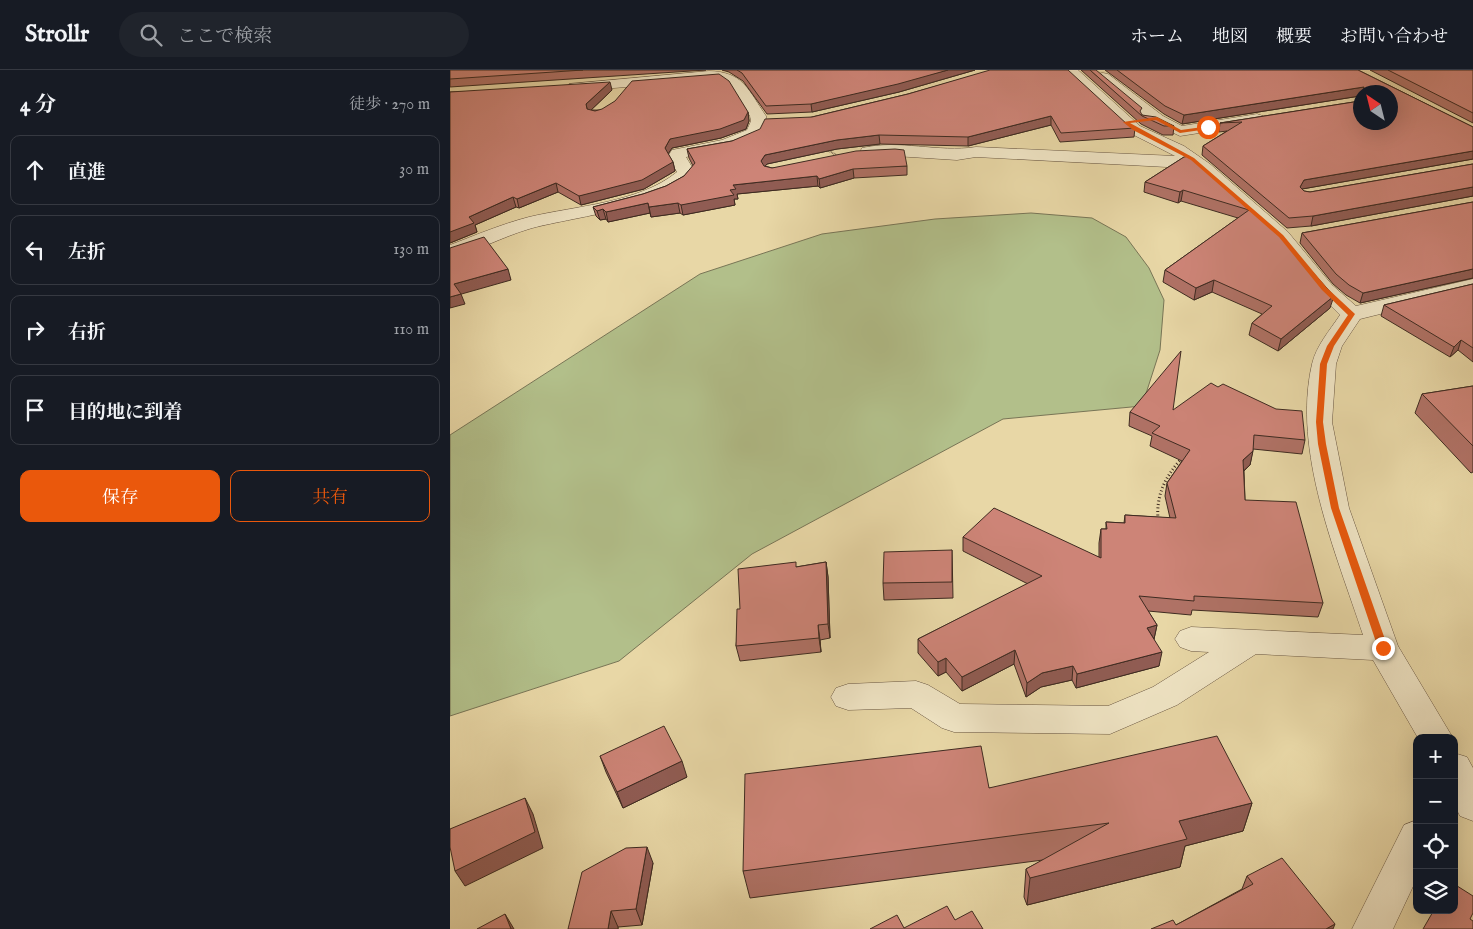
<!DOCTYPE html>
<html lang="ja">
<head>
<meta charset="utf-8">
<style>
  :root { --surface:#171b24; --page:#20242c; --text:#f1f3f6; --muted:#9ea1a6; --line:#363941; --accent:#ea580c }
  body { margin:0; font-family:"IM FELL English","Noto Serif JP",serif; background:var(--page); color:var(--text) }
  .controls { position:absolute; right:15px; bottom:15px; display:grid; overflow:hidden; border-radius:10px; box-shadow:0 5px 20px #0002 }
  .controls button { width:45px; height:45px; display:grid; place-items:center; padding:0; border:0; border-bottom:1px solid var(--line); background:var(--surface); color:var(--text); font:25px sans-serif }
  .compass { position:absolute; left:903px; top:15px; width:45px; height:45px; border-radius:50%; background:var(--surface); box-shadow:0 5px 20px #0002; rotate:325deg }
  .stop { position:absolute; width:15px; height:15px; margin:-11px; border:4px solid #ea580c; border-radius:50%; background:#fff }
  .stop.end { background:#ea580c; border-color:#fff; box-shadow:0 1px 5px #0008 }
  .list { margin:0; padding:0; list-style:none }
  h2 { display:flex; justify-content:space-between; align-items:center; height:65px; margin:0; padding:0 20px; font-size:21px }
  h2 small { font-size:16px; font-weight:400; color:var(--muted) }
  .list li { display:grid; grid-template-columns:32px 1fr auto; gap:15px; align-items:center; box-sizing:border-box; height:70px; margin:0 10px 10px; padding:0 10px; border:1px solid var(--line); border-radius:10px }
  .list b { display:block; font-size:19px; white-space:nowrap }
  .list em { font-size:16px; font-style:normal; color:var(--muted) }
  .actions { display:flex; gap:10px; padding:15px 20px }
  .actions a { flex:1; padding:11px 0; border:1px solid var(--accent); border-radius:10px; text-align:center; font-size:18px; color:var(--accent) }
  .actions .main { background:var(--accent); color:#fff }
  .icon { flex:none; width:28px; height:28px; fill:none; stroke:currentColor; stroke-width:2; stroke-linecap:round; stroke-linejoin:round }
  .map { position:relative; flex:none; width:1023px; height:859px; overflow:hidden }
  header { display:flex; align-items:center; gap:30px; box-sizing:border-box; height:70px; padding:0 25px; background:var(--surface); border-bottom:1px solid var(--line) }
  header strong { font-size:24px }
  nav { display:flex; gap:28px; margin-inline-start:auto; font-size:18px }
  .search { width:350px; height:45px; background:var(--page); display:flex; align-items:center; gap:12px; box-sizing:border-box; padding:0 18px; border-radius:28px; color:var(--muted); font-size:19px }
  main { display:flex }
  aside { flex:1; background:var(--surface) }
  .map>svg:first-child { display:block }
  .green { fill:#b2bf8a; stroke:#787556 }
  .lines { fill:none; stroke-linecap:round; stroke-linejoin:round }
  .minor-casing { stroke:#685642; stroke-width:1 }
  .path-far1 { stroke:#3e2b21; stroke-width:2; stroke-dasharray:0.5 1; stroke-linecap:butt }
  .path { stroke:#3e2b21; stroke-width:3; stroke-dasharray:1 2.5; stroke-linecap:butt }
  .minor { fill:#f0e5c5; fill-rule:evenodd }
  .wall { fill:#b07266; stroke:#3e2b21 }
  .shaded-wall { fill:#905c53; stroke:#3e2b21 }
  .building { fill:#cd8477; stroke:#3e2b21 }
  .route { fill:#ea580c }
</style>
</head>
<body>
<header>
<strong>Strollr</strong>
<div class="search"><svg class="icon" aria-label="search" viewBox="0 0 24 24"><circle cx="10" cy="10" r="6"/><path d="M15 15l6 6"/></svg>ここで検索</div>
<nav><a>ホーム</a><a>地図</a><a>概要</a><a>お問い合わせ</a></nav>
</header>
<main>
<aside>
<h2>4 分<small>徒歩 · 270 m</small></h2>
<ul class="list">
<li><svg class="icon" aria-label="ahead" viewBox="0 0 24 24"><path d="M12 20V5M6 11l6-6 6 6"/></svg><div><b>直進</b></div><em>30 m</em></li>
<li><svg class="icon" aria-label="left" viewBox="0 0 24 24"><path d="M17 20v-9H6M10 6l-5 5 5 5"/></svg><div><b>左折</b></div><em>130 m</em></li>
<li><svg class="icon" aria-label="right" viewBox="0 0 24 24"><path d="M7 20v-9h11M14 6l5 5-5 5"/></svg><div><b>右折</b></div><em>110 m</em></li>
<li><svg class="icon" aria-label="arrive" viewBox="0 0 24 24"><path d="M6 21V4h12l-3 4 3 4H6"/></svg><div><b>目的地に到着</b></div></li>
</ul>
<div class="actions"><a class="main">保存</a><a>共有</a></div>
</aside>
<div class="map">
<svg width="1023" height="859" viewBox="0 0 1023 859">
  <rect width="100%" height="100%" fill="#e8d7a6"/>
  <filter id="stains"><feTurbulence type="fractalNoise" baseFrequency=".004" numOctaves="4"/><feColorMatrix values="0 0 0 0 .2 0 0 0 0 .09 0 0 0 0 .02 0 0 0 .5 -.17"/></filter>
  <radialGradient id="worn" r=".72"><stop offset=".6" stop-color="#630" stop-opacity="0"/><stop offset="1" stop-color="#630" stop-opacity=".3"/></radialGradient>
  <polygon class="green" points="581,143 642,148 676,167 699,198 714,230 710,280 692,336 553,349 302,484 169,591 0,646 0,365 250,204 372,164 485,149"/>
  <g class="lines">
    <defs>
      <g id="minor">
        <path d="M612 0H628L690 56 734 76 760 94 838 162 882 215 906 236 1023 209V221L910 249 892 276 886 294 882 352 899 438 948 576 1003 668H968L923 590 806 584 727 635 660 664 504 662 492 658 461 638 398 640 386 636 381 627 386 618 398 614 466 611 478 615 510 634 658 636 703 617 759 582 741 581 730 577 725 569 730 561 741 557 913 565C886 483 842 381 862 294 866 276 880 260 890 245L868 223 824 170 738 95 717 97 526 87 507 90 429 85 418 87 412 86 410 82 412 78C449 69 488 83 526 77L725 86 678 62Z"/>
        <path d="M259 1C294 2 298 20 316 46L317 51 310 66 283 78 236 87 245 102C228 136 115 148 79 159 52 167 27 181 0 188V175C26 165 52 154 79 147 125 136 189 133 227 102L218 86 222 80 272 70 297 60 301 51 300 46 284 20 269 10 124 21 119 20 117 17 119 14Z"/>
        <polygon points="653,3 658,4 713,46 732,56 807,44 813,46 815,49 813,52 807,54 730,66 705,54 693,53 691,50 694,46 648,10 646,7 648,4"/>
        <polygon points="1004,683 1017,687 1023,698 1023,751 1010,746 1004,734"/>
        <polygon points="967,750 967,808 943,859 902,859 954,755"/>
      </g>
    </defs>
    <use href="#minor" class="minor-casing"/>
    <polyline class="path-far1" points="376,79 388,86"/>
    <path class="path" d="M708 449C706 424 716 406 732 388"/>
    <use href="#minor" class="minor"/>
  </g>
  <g class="wall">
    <polygon points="0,0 256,0 0,17"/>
    <polygon points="272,0 525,0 449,22 362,42 317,44 293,11 279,2"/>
    <polygon points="631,0 640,0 692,45 724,56 723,65 713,65 691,54"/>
    <polygon points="655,0 908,0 1023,57 1023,89 852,119 854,121 860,122 1023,94 1023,126 861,156 837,158 752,85 753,76 777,61 769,62 770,53 910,31 940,22 910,22 910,26 732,54 714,44"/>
    <polygon points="920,0 1023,0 1023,53"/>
    <polygon points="540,1 678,55 685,58 684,67 610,72 601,55 518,76 430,74 387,79 317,94 315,96 322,98 457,96 457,105 404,108 370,118 368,116 287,124 288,129 284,129 285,135 233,145 230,143 201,147 200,143 158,152 156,149 150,150 146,146 143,137 193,124 216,116 234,106 243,96 239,88 237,79 282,71 362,47 458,24"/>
    <polygon points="162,20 141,40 298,42 299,51 296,59 271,68 222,78 218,84 223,92 225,101 194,119 131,135 108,122 69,138 66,137 25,155 27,162 0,173 0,22"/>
    <polygon points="734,87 825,160 880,238 828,281 799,265 802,253 812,244 762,222 744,230 713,212 715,200 788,148 731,131 728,133 694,122 695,112"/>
    <polygon points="1023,132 1023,208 910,233 896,225 883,214 850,173 852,163"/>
    <polygon points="1023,214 1023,292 1008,280 1000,287 931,246 934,235"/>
    <polygon points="1023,316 1023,402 1021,403 965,343 972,324"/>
    <polygon points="723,340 855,370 852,384 803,379 800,395 794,401 795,430 873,533 868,547 742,540 741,545 698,541 707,555 704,569 709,596 626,618 622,610 591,617 576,627 564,594 512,621 496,602 488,606 468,583 468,569 578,514 513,481 513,467 649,487 649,473 651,459 656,459 656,452 674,453 675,445 720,448 715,426 717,413 732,391 700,376 702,366 679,356 680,342"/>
    <polygon points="502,480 503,528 434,530 433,513"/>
    <polygon points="376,492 378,507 380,568 370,570 371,582 290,591 286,576 290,539 346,497"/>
    <polygon points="150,686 237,707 173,738 156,702"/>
    <polygon points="539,718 802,733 793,761 735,776 730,797 577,835 574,827 576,799 593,790 300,828 293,801"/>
    <polygon points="203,793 192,855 168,857 168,859 118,859"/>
    <polygon points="797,806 883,859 726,855 792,819"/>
  </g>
  <g class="shaded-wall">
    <polygon points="498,0 525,0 449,22 362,42 361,34"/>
    <polygon points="160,12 162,20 138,43 136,34"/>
    <polygon points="914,17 913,22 910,22 910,26 732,54 734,45"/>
    <polygon points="298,42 299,51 296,59 271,68 222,78 216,87 215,78 220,69"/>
    <polygon points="601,46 601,55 518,76 518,67"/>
    <polygon points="429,65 430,74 387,79 317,94 312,100 311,91 315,85 387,70"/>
    <polygon points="1023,81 1023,89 852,119 850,117 854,110"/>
    <polygon points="223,92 225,101 194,119 131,135 129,126"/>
    <polygon points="403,99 404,108 370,118 369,109"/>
    <polygon points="367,106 368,116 287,124 288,129 284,129 285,135 233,145 231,135 280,120 283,115"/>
    <polygon points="106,113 108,122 69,138 67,129"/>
    <polygon points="1023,117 1023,126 861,156 863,146"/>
    <polygon points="733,120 731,131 728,133 730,122"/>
    <polygon points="63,127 66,137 25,155 27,162 0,173 0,162 19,147"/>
    <polygon points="198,133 200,143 158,152 156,142"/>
    <polygon points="228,133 230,143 201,147 199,137"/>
    <polygon points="153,139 156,149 150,150 147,141"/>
    <polygon points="58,199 61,210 8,225 4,214"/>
    <polygon points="1023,199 1023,208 910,233 913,223"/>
    <polygon points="764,210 762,222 744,230 746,218"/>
    <polygon points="11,224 15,234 0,238 0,227"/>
    <polygon points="884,226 880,238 828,281 831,269"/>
    <polygon points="1011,270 1008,280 1000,287 1004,277"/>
    <polygon points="803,381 800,395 790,404 793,390"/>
    <polygon points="376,492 378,507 380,568 378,554"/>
    <polygon points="368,555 370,570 371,582 369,568"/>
    <polygon points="707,555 704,569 697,558"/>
    <polygon points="565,580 564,594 512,621 512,607"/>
    <polygon points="712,582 709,596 626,618 627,604"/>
    <polygon points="496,588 496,602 488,606 488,592"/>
    <polygon points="623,596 622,610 591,617 576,627 577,613 592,603"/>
    <polygon points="232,691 237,707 173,738 167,722"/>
    <polygon points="75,728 83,744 93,778 15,816 5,801"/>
    <polygon points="802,733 793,761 735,776 730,797 577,835 580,808 729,751"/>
    <polygon points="197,777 203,793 192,855 186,839"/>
    <polygon points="161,841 168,857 168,859 158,859"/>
    <polygon points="55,844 64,859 61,859"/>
    <polygon points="885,854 883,859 876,859"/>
  </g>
  <g class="building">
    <polygon points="0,0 133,0 0,9"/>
    <polygon points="287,0 498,0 448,14 361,34 316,36 292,3"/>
    <polygon points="540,0 618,0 678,55 685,58 611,63 601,46 518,67 429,65 387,70 315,85 311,91 314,96 322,98 406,81 445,79 454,80 457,96 403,99 369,109 367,106 283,115 286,119 280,120 284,125 231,135 228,133 199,137 198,133 156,142 153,139 147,141 143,137 193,124 216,116 234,106 245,93 237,79 282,71 310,59 315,49 362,47 458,24"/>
    <polygon points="640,0 646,0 692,38 690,41 692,45 706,47 724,56 714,56 692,46"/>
    <polygon points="667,0 908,0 1023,57 1023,81 854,110 850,117 854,121 860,122 1023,94 1023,117 863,146 839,148 753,76 792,52 770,53 910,31 910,52 940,52 940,22 914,22 914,17 734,45 715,36"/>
    <polygon points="938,0 1023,0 1023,43"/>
    <polygon points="269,4 279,11 298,42 294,50 270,59 220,69 215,78 223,92 192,110 129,126 106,113 67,129 63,127 19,147 24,153 0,162 0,22 160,12 136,34 137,39 145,41 152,39 165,31 182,11"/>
    <polygon points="739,86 825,160 884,226 831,269 802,253 822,236 764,210 746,218 715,200 799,140 733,120 730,122 695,112 734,87"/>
    <polygon points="1023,132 1023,199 913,223 899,215 886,204 852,163"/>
    <polygon points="34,167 58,199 4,214 11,224 0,227 0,178"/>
    <polygon points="1023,214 1023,278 1011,270 1004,277 934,235"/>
    <polygon points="731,281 723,340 761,313 768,317 773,314 826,339 852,341 855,370 804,365 803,381 793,390 795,430 846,432 873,533 744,526 744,531 689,526 707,555 697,558 712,582 627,604 623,596 592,603 577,613 565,580 512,607 496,588 488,592 468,569 592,506 513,467 544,438 651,488 651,459 657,459 656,452 675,453 675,445 726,448 717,413 740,380 702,363 710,356 680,342"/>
    <polygon points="1023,316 1023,376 972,324"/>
    <polygon points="502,480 502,512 433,513 434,482"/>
    <polygon points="346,492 346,497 376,492 378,554 368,555 369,568 286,576 287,539 290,539 288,499"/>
    <polygon points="214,656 232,691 167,722 150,686"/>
    <polygon points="767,666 802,733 729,751 737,769 580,808 576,799 659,753 293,801 295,704 531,676 539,718"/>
    <polygon points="75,728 85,762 5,801 0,777 0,759"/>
    <polygon points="197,777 186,839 161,841 158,859 118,859 132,802 176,778"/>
    <polygon points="832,788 885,854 876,859 701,859 723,850 726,855 803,814 797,806"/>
    <polygon points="1004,814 1023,826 1023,843 1020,849 1023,851 1023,859 973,859 984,840 1004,840"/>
    <polygon points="497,836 505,850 522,841 533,859 420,859 447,845 454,858"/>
    <polygon points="55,844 61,859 27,859"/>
  </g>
  <polygon class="route" points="707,47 731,60 760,56 758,59 730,63 706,50 680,53 744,88 833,165 877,218 905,244 884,276 877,294 873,352 876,374 889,438 938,578 936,581 933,582 928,578 881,438 868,374 866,352 870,294 877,276 898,245 872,220 829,167 741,90 683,60 673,52"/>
  <rect width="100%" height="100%" filter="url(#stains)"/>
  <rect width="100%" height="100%" fill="url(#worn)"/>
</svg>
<div class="controls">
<button>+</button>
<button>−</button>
<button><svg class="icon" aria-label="locate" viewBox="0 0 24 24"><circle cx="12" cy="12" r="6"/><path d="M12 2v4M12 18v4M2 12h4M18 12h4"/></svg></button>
<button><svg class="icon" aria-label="layers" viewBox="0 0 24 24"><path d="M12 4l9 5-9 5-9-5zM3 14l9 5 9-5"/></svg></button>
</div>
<svg class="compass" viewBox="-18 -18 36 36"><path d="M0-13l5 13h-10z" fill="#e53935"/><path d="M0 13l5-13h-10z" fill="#9ea1a6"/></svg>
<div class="stop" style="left:758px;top:57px"></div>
<div class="stop end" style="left:933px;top:578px"></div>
</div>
</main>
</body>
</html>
